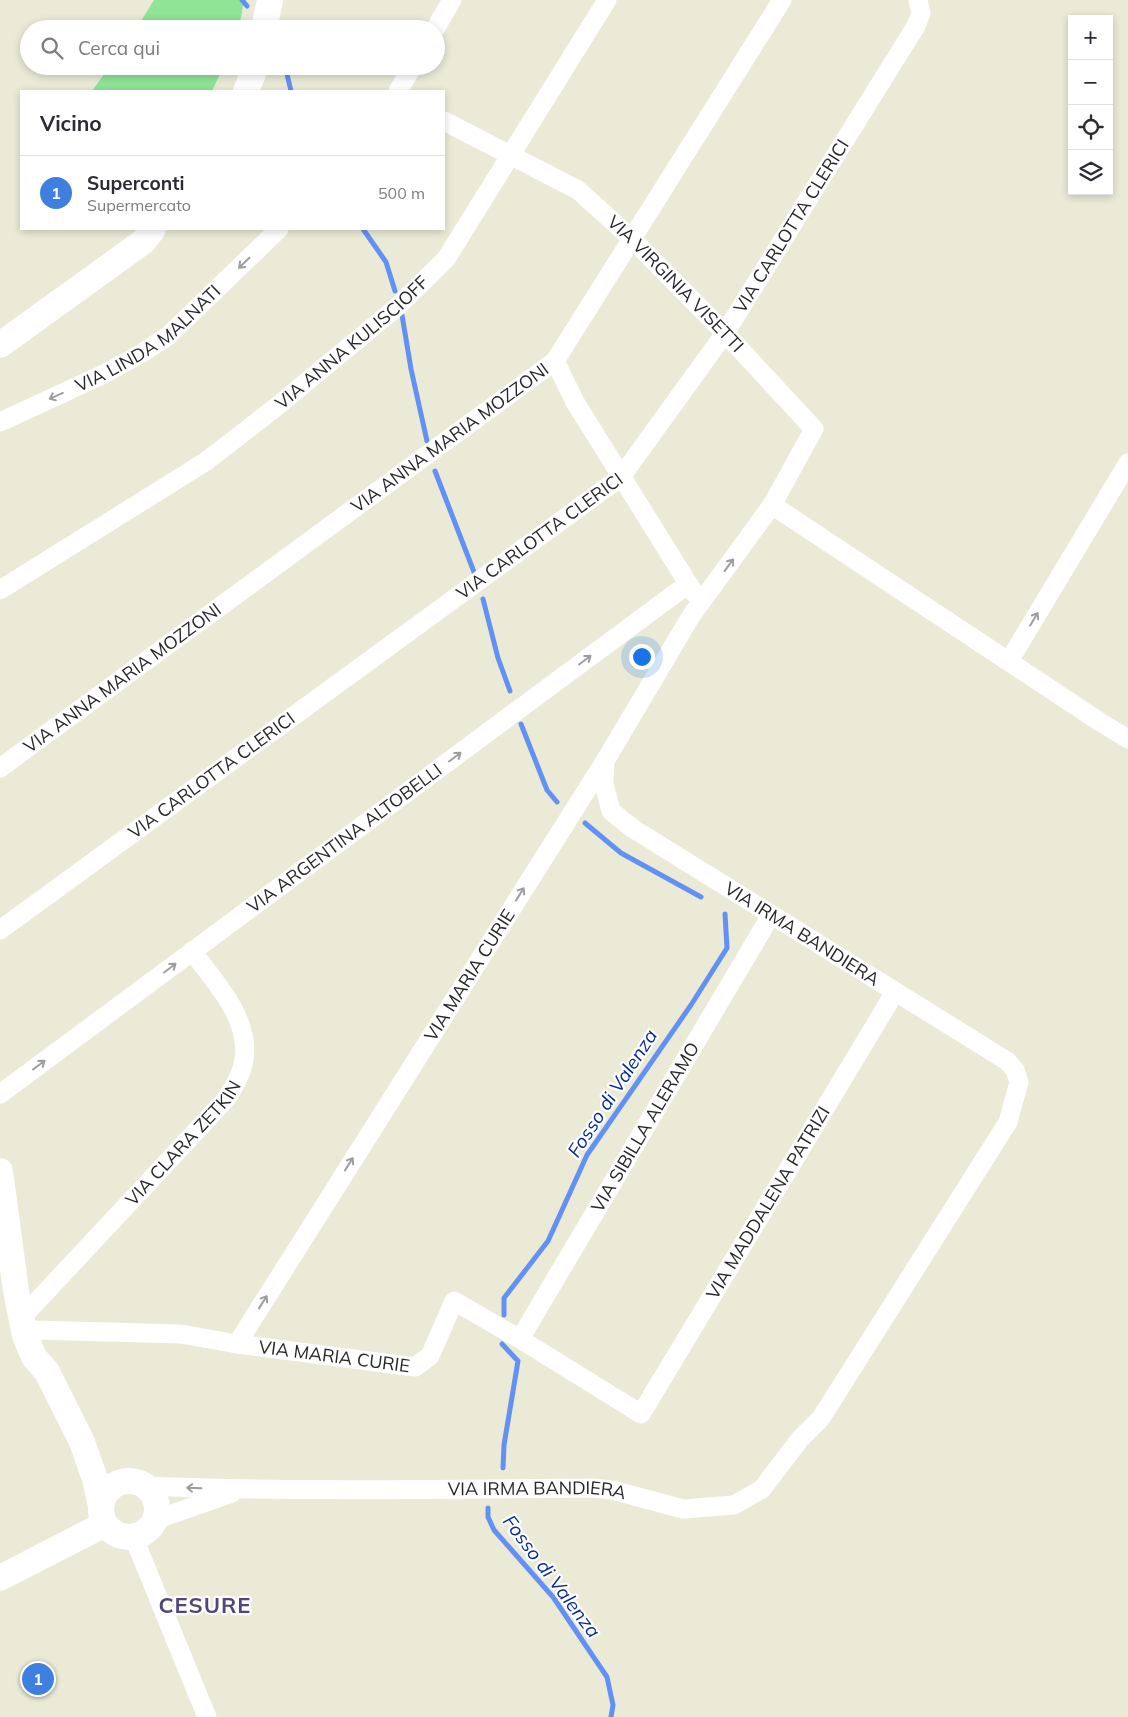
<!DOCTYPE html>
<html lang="it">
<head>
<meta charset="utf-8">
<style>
  :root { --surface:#fff; --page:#f7f7f7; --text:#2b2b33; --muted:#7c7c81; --line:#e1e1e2; --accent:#5f2fff }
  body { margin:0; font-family:Mulish,sans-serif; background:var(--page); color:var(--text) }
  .controls { position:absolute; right:15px; top:15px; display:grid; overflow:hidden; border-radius:0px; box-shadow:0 2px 8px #0003 }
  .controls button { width:45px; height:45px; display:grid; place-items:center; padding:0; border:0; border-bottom:1px solid var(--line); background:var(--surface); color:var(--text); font:25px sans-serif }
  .you { position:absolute; left:641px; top:656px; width:18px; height:18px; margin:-12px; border:4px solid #fff; border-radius:50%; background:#1a73e8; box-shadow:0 0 0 8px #1a73e833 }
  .badge { display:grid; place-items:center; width:32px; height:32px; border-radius:50%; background:var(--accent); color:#fff; font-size:16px; font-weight:700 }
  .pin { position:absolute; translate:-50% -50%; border:2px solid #fff; box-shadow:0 1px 5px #0006 }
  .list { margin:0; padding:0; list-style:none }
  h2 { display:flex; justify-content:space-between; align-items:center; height:65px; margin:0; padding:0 20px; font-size:21px }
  h2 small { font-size:16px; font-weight:400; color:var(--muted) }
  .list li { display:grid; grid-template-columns:32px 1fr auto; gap:15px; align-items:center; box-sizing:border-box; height:75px; padding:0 20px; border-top:1px solid var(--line) }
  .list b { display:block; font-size:19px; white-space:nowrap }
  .list p { margin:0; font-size:16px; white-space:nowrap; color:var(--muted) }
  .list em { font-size:16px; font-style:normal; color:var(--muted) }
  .icon { flex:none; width:28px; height:28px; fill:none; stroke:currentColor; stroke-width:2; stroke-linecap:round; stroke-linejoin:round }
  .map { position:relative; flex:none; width:1128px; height:1717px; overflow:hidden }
  .search { position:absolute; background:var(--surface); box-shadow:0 2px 8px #0003; left:20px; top:20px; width:425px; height:55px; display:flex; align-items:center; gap:12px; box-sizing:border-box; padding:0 18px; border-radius:28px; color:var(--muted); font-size:19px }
  .panel { position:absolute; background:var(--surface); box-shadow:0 2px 8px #0003; left:20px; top:90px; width:425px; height:140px; border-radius:0px }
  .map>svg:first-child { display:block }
  .green { fill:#90e496 }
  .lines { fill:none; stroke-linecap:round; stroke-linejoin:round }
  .stream { stroke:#6391f3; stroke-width:5 }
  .street { stroke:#fff; stroke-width:19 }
  .secondary { stroke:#fff; stroke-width:26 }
  .oneway { stroke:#9e9e9e }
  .labels { text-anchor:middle; stroke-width:4.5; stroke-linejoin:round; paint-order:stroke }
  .street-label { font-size:18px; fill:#272727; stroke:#fff }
  .water-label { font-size:19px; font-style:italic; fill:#072a9a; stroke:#fff }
  .district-label { font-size:22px; font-weight:bold; letter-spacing:1px; fill:#524678; stroke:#fff }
</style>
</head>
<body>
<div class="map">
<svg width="1128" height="1717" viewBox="0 0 1128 1717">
  <rect width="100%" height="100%" fill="#eaead7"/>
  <g class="green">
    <polygon points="154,0 244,0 239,29 136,29"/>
    <polygon points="110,66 224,66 212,91 92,91"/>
  </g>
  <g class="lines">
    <g class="stream">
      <polyline points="242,0 247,6"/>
      <polyline points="287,74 291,91"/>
      <polyline points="363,229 386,262 395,291"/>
      <polyline points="402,315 411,369 427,441"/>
      <polyline points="435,471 474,572"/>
      <polyline points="483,599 498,658 510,691"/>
      <polyline points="521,724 547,790 557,802"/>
      <polyline points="585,823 621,853 701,897"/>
      <polyline points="504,1315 504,1298 548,1241 587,1155 691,1005 727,948 725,914"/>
      <polyline points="502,1344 518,1361 504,1445 503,1468"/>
      <polyline points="488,1508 488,1517 494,1530 553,1597 607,1677 613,1705 611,1717"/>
    </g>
    <g class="street">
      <polyline points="435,29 452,0"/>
      <polyline points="398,91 413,66"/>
      <path id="s1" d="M444 121 578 190 632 239 725 333 814 429 772 505 1100 722 1128 739"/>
      <polyline points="555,361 575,402 694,593"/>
      <path id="s2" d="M0 422 104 374 142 353 168 336 279 229"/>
      <path id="s3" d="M0 590 205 462 275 408 397 307 446 259 607 0"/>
      <polyline points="1009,661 1128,463"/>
      <path id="s4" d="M0 768 555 361 782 0"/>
      <path id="s5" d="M0 930 621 477 725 333 916 26 921 13 918 0"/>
      <path id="s6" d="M0 1094 688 584"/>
      <path id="s7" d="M28 1311 227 1098C234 1086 242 1074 244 1059 250 1018 215 982 192 951"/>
      <path id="s8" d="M35 1330 181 1334 237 1344 415 1367 430 1356 454 1301 520 1339 641 1414 895 992"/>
      <path id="s9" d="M520 1339 771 915"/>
      <path id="s10" d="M237 1344 605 761 691 616 772 505"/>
      <path id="s11" d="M146 1486C295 1492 444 1489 593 1488L612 1490 683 1509 734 1505 762 1489 800 1439 821 1418 1008 1122 1019 1082 1015 1070 1007 1061 632 828 611 811 604 784 605 761"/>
      <polyline points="155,1520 232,1493"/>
      <polyline points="133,1536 207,1717"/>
    </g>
    <g class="secondary">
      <polyline points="264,29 270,0"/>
      <polyline points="246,91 256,66"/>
      <polyline points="0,345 144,241 153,229"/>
      <polyline points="0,1171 16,1291 25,1336 34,1357 47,1372 82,1442 95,1479 101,1506"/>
      <circle cx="129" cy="1509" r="28"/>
      <polyline points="0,1578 105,1524"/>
    </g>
  </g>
  <defs><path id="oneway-shaft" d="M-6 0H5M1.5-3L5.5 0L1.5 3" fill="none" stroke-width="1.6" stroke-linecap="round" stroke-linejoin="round" transform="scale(1.25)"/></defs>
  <g class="oneway">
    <use href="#oneway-shaft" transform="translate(244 263) rotate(136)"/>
    <use href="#oneway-shaft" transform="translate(56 396) rotate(156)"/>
    <use href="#oneway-shaft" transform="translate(729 565) rotate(-54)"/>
    <use href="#oneway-shaft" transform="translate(1034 619) rotate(-59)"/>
    <use href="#oneway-shaft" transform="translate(585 660) rotate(-37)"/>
    <use href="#oneway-shaft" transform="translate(455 757) rotate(-37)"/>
    <use href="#oneway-shaft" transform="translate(520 894) rotate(-58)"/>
    <use href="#oneway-shaft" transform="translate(170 968) rotate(-37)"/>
    <use href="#oneway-shaft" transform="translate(39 1065) rotate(-37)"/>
    <use href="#oneway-shaft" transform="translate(349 1164) rotate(-58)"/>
    <use href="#oneway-shaft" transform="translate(263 1302) rotate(-58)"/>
    <use href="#oneway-shaft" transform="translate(194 1488) rotate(-178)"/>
  </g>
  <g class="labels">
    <g class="street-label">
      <text dy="6" stroke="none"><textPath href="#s5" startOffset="1072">VIA CARLOTTA CLERICI</textPath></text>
      <text dy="6" stroke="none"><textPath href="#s1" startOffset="286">VIA VIRGINIA VISETTI</textPath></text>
      <text dy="6" stroke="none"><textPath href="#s2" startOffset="171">VIA LINDA MALNATI</textPath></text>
      <text dy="6" stroke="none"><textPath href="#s3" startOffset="431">VIA ANNA KULISCIOFF</textPath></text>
      <text dy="6" stroke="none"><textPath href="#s4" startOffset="558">VIA ANNA MARIA MOZZONI</textPath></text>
      <text dy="6" stroke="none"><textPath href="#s5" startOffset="668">VIA CARLOTTA CLERICI</textPath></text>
      <text dy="6" stroke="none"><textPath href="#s4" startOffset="152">VIA ANNA MARIA MOZZONI</textPath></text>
      <text dy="6" stroke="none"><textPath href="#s5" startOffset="262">VIA CARLOTTA CLERICI</textPath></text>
      <text dy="6" stroke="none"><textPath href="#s6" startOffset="429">VIA ARGENTINA ALTOBELLI</textPath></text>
      <text transform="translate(802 934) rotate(32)" y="6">VIA IRMA BANDIERA</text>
      <text dy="6" stroke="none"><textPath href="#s10" startOffset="436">VIA MARIA CURIE</textPath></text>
      <text dy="6" stroke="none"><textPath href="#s9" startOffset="246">VIA SIBILLA ALERAMO</textPath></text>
      <text dy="6" stroke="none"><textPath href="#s7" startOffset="229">VIA CLARA ZETKIN</textPath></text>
      <text dy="6" stroke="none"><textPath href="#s8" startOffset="926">VIA MADDALENA PATRIZI</textPath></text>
      <text dy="6" stroke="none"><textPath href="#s8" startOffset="301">VIA MARIA CURIE</textPath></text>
      <text dy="6" stroke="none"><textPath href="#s11" startOffset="391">VIA IRMA BANDIERA</textPath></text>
    </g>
    <g class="water-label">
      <text transform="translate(612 1093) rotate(-57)" y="7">Fosso di Valenza</text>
      <text transform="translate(552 1576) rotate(53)" y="7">Fosso di Valenza</text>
    </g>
    <g class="district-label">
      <text x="205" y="1613">CESURE</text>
    </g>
  </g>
</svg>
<div class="controls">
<button>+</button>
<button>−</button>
<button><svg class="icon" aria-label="locate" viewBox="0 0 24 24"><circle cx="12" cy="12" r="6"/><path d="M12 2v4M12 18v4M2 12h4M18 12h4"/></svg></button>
<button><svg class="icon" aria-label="layers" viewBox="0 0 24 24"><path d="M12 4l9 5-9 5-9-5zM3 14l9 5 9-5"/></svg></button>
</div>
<div class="you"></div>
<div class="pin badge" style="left:38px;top:1679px;background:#3f7fe0">1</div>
<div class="search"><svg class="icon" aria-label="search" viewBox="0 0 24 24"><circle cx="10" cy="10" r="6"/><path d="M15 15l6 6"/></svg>Cerca qui</div>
<section class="panel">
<h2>Vicino<small></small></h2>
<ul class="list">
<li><span class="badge" style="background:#3f7fe0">1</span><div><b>Superconti</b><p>Supermercato</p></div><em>500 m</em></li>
</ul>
</section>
</div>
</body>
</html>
